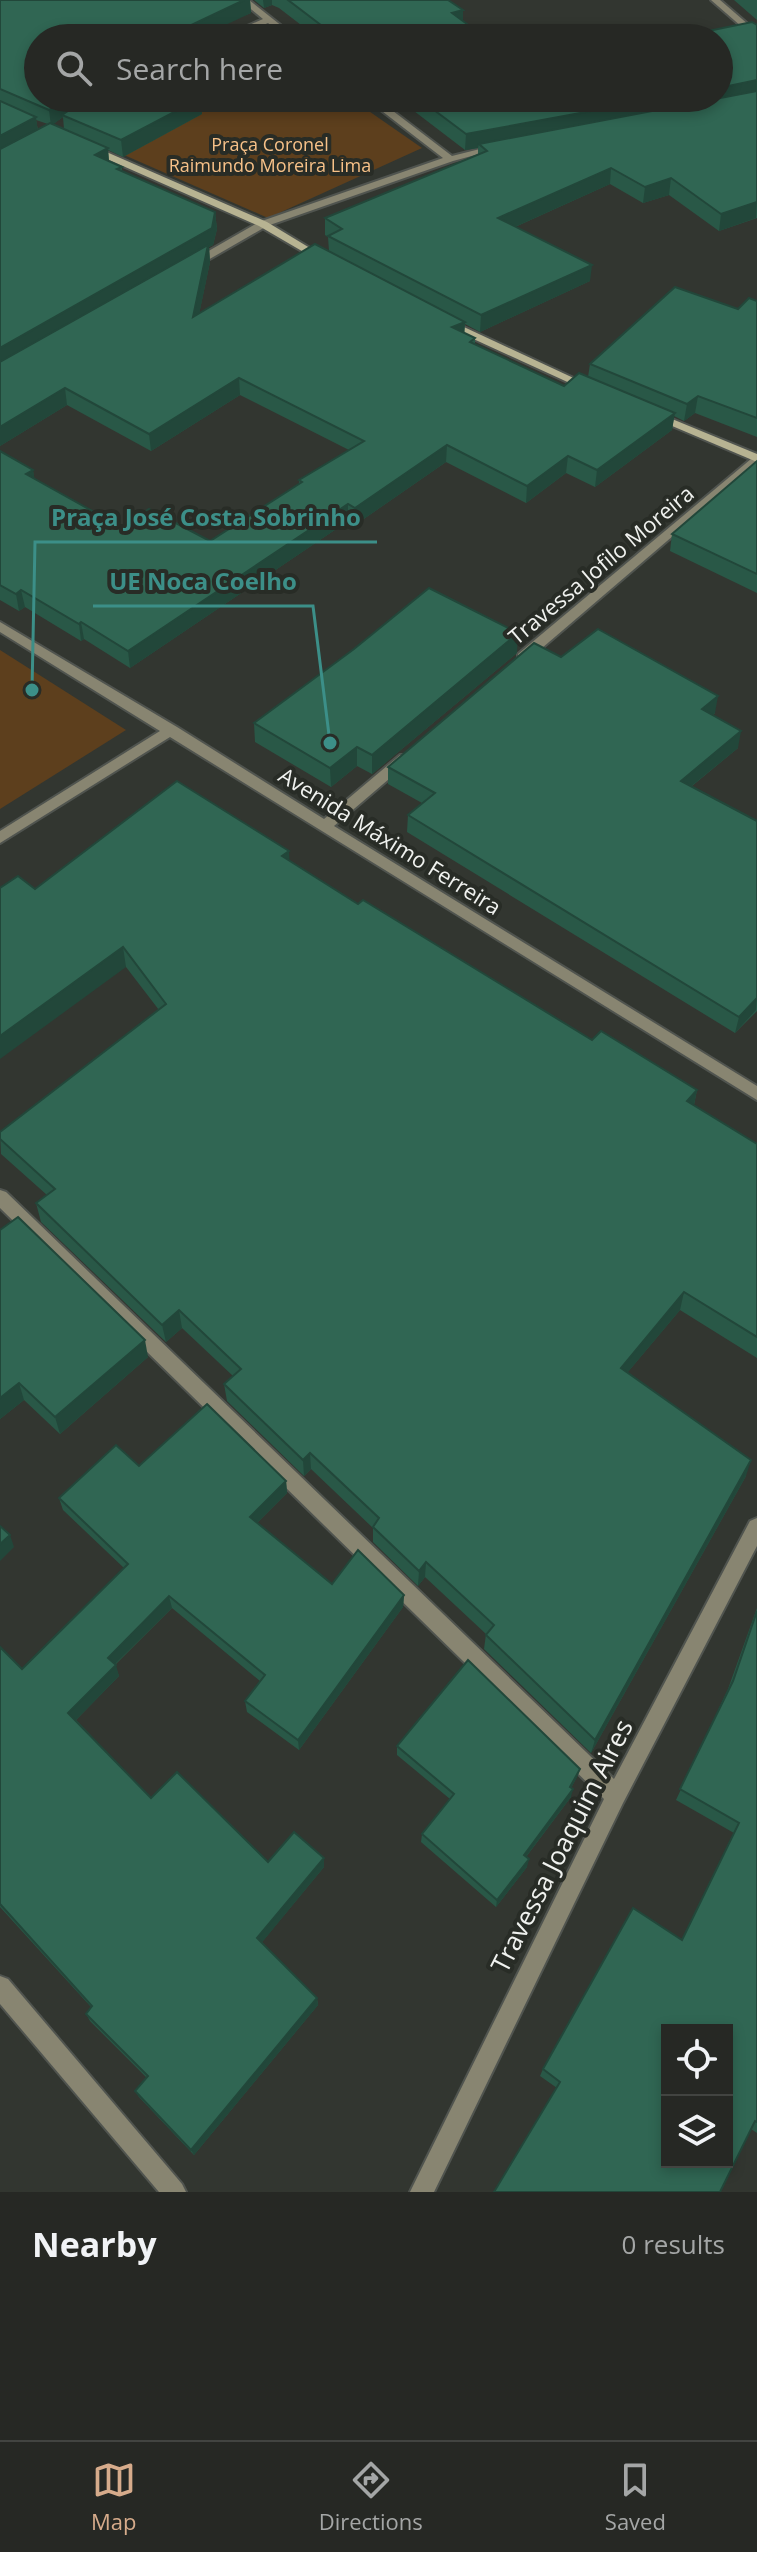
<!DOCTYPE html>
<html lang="en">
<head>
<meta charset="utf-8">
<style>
  :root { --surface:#262824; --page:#2e302c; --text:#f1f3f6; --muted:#a4a6a6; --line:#424441; --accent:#d6ab8b }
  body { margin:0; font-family:"Open Sans",sans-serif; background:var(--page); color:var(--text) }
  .controls { position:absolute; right:24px; bottom:24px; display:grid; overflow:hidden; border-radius:0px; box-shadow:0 4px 12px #0003 }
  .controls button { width:72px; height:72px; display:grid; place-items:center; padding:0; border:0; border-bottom:2px solid var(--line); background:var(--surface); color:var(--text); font:40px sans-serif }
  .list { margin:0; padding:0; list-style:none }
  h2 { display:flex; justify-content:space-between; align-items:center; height:104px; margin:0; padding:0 32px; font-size:34px }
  h2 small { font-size:26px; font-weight:400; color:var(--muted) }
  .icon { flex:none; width:44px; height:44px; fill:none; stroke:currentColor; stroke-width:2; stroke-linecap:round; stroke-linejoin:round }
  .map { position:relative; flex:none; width:757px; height:2192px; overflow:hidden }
  .search { position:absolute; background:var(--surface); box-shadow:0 4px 12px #0003; left:24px; right:24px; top:24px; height:88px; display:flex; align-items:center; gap:20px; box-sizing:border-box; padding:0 28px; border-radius:44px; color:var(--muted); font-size:30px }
  .sheet { height:248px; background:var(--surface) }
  nav { display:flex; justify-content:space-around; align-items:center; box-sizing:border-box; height:112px; border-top:2px solid var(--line); background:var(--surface); font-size:22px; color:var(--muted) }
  nav a { display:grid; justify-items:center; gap:4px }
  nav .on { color:var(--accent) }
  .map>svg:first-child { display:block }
  .green { fill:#5d3f1d }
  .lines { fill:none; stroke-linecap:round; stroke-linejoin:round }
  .street-casing { stroke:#50544f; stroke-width:4 }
  .secondary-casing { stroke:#50544f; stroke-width:4 }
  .street { fill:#888571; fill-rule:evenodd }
  .secondary { fill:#b7b392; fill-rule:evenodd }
  .wall { fill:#295847; fill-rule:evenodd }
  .shaded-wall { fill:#22473a }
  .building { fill:#306653; stroke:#22473a; stroke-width:2; fill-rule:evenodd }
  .labels { text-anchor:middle; stroke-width:8; stroke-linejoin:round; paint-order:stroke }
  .far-park-label { font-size:18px; fill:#f7c188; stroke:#282c26 }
  .street-label { font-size:22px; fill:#f0f2ef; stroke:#282c26 }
  .near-street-label { font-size:26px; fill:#f0f2ef; stroke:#282c26 }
  .leader { fill:none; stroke:#3c8f88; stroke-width:3 }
  .callout-dot { fill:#3c8f88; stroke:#282c26; stroke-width:3 }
  .callout-label { font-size:24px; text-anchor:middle; font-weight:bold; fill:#3c8f88; stroke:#282c26; stroke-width:8; stroke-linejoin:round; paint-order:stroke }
</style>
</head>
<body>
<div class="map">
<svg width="757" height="2192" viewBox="0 0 757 2192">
  <rect width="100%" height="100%" fill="#323630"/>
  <g class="green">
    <polygon points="118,98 350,98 422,148 268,218 67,130"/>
    <polygon points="0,650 126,730 0,809"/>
  </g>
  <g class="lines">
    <defs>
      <g id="street">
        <polygon points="240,0 249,0 297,38 286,38 268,23 233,38 220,38 263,19"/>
        <polygon points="711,0 720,0 757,32 757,40"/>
        <polygon points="365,98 376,98 452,156 500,144 505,147 453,161 267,226 194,268 186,268 186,264 259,222 443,158"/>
        <polygon points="757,454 757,464 528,660 518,660 518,654"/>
        <polygon points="0,622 177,727 324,819 400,755 410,755 412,758 410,761 334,826 757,1086 757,1100 170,737 0,843 0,831 160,731 0,632"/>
        <polygon points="0,1190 6,1192 614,1779 750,1521 757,1518 757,1546 623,1803 434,2192 410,2192 604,1799 0,1208"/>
        <polygon points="0,1976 8,1979 182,2184 186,2192 159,2192 0,2004"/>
      </g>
      <g id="secondary">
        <polygon points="89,147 95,147 267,222 328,259 319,261 259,226 89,151"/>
        <polygon points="443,321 451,321 595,388 585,390 443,325"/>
        <polygon points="655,412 757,454 757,462 651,417 651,413"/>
      </g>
    </defs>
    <use href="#street" class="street-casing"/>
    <use href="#secondary" class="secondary-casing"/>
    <use href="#street" class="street"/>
    <use href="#secondary" class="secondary"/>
  </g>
  <g class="wall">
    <path d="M0 0H250L251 13 38 98H202V114L123 157 108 150 109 161 122 167V171L215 212 217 229 213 245 209 247 210 262 199 314 329 251 328 237 325 235V218L478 155V148L465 150 397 98H719L757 25V218L719 231 669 195 643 203 610 184 515 227 590 281 480 332 465 324 464 333 475 338V344L564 386 588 377 590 364 757 301V437L695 413 684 421 674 416 672 430 595 487 566 473 526 503 446 462 355 525 348 521 130 668 84 639 81 641 25 607 19 611 0 600V451L33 470 34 479 121 527 210 541 299 484V480L349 450 240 395 151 451 67 405 0 446ZM63 117 64 129 53 124ZM36 120 48 124 38 130Z"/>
    <polygon points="254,0 448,0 463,10 463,21 486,38 318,38 279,8 272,5 264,8"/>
    <polygon points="734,0 757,0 757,20"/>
    <polygon points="757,461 757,593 670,551 672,534"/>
    <polygon points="517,653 372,774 357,766 331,787 255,742 254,723"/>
    <polygon points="561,657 715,713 713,715 738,748 692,786 757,821 757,1011 735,1033 407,832 408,815 422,803 388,784 388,767"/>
    <polygon points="289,861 358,904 592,1040 697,1090 694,1105 757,1144 757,1358 680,1310 627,1373 746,1476 591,1753 484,1649 486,1634 425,1577 418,1586 373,1542 373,1528 311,1469 304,1476 227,1401 224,1384 233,1376 182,1328 166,1342 41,1222 36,1203 47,1195 1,1154 0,1132 159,1010 126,967 35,889"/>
    <polygon points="0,1230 148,1357 60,1434 24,1400 0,1419"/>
    <polygon points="139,1466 286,1481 287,1493 257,1523 332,1584 404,1595 403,1607 299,1750 247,1712 245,1701 260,1681 172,1608 115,1665 119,1676 76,1720 151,1798 268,1862 324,1867 262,1942 317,1998 318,2005 194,2155 139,2097 135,2091 147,2078 90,2021 86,2014 91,2007 0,1907 0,1647 22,1669 124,1568 63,1510 59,1498"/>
    <polygon points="757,1608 757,2133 751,2129 557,2088 540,2076 543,2069 682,1940 734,1833 676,1800 728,1689"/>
    <polygon points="397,1746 580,1769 577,1777 571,1788 571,1797 526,1857 527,1867 496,1907 421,1842 422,1834 450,1799 397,1755"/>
  </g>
  <g class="shaded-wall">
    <polygon points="244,0 250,0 251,13 198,38 164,38"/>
    <polygon points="263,0 272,0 272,5 264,8"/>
    <polygon points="463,10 463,26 452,13"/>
    <polygon points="757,80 757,96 479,144 478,148 465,150 466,134 662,98 719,98 719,88"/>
    <polygon points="65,98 90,98 62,115 63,117 51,126 49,110"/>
    <polygon points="191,98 202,98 202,114 123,157 121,140"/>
    <polygon points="36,117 38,133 0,154 0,136"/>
    <polygon points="108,148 109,164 95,155"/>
    <polygon points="611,168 610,184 497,235 498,218"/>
    <polygon points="671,178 669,195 643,203 645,187"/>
    <polygon points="757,202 756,218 719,231 721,214"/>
    <polygon points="215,212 217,229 213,245 209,247 210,262 195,334 0,367 0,348"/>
    <polygon points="592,265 590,281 480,332 481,315"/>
    <polygon points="465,322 464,339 452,327"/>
    <polygon points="239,378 240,395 151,451 149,434"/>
    <polygon points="65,388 67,405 0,446 0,427"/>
    <polygon points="698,396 695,413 684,421 687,404"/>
    <polygon points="675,413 672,430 595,487 597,470"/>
    <polygon points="447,445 446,462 355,525 355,508"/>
    <polygon points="568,456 566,473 526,503 527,486"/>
    <polygon points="33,470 36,487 26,474"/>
    <polygon points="348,504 348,521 130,668 128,651"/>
    <polygon points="21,590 25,607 19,611 16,594"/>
    <polygon points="81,622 84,639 81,641 79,624"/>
    <polygon points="518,633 517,653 372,774 372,755"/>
    <polygon points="718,696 715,713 699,726 702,709"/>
    <polygon points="741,731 738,748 678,797 681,781"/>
    <polygon points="357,747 357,766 331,787 330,768"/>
    <polygon points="289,851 290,871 282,856"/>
    <polygon points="123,947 126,967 0,1059 0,1036"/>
    <polygon points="757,998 756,1010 735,1033 739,1017"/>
    <polygon points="697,1090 693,1109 687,1101"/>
    <polygon points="684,1292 680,1310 617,1385 621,1368"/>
    <polygon points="179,1310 182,1328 166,1342 162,1325"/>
    <polygon points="145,1340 148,1357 60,1434 55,1417"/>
    <polygon points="19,1383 24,1400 0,1419 0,1398"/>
    <polygon points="310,1453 311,1469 304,1476 303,1460"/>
    <polygon points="751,1460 746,1476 591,1753 595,1740"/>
    <polygon points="286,1481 287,1493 251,1529 250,1517"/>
    <polygon points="10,1535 14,1547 0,1561 0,1544"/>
    <polygon points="426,1562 425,1577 418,1586 419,1571"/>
    <polygon points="404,1595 403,1607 299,1750 298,1740"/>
    <polygon points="169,1596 172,1608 111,1668 108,1658"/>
    <polygon points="116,1665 119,1676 73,1723 68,1713"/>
    <polygon points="580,1769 577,1777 567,1795 570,1787"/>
    <polygon points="573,1789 571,1797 522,1862 524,1855"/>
    <polygon points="324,1858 324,1867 259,1946 257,1938"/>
    <polygon points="529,1859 527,1867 496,1907 497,1900"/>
    <polygon points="317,1998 318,2005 194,2155 191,2150"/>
  </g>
  <g class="building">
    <polygon points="0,0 244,0 164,38 38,38 38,98 65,98 49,110 0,89"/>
    <polygon points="288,0 448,0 463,10 452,13 486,38 338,38"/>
    <polygon points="752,22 757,25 757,80 719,88 719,38 674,38"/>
    <polygon points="757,91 757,202 721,214 671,178 645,187 611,168 498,218 592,265 481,315 328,236 342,229 325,218 487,151 479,144"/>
    <polygon points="87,98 201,98 121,140 62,115"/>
    <polygon points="418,98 662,98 466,134"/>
    <polygon points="0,101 36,117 0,136"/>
    <polygon points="50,123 108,148 95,155 122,167 117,169 215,212 212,228 0,348 0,149"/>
    <polygon points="315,244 465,322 452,327 475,338 470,342 564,386 579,373 675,413 597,470 568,456 527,486 447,445 355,508 348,504 128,651 81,622 79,624 21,590 16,594 0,585 0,451 33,470 26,474 121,527 149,509 210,541 302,482 299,480 364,441 239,378 149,434 65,388 0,427 0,362 208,245 193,317"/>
    <polygon points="675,287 738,309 749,298 757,301 757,418 698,396 687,404 590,364"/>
    <polygon points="757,461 757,574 672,534"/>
    <polygon points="429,588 518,633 372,755 357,747 330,768 254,723 354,649"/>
    <polygon points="598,629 718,696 702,709 741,731 681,781 757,821 757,998 739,1017 408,815 435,793 388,767 534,643 561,657"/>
    <polygon points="177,781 289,851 282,856 358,904 363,900 592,1040 601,1031 697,1090 687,1101 757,1144 757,1337 684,1292 621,1368 751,1460 595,1740 486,1635 494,1625 426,1562 419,1571 373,1527 379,1518 310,1453 303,1460 224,1384 241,1369 179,1310 162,1325 36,1203 55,1189 0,1139 0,1132 166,1004 123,947 0,1036 0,888 18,876 35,889"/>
    <polygon points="18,1217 145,1340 55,1417 19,1383 0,1398 0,1230"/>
    <polygon points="207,1404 286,1481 250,1517 332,1584 358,1550 404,1595 298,1740 245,1701 265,1675 169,1596 108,1658 116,1665 68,1713 151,1798 177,1772 268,1862 294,1832 324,1858 257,1938 317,1998 191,2150 135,2091 148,2076 86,2014 92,2006 0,1904 0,1647 22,1669 128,1564 59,1498 116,1445 139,1466"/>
    <polygon points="0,1526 10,1535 0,1544"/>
    <path d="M757 1611V2122L755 2121 720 2192H494L560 2082 543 2069 633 1908 682 1940 739 1823 680 1789 733 1681ZM667 2030H727V2162H667Z"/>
    <polygon points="468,1660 580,1769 570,1787 573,1789 524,1855 529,1859 497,1900 422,1834 454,1794 397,1746"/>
  </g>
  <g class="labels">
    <g class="far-park-label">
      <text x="270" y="151">Praça Coronel<tspan x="270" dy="21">Raimundo Moreira Lima</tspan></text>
    </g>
    <g class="street-label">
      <text transform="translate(601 565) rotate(-40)" y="8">Travessa Jofilo Moreira</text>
      <text transform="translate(390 841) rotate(32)" y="8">Avenida Máximo Ferreira</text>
    </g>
    <g class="near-street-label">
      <text transform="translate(562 1846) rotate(-63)" y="9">Travessa Joaquim Aires</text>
    </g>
  </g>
  <path class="leader" d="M32 690L35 542H377M330 743L313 606H93"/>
  <g class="callout-dot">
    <circle cx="32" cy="690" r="8"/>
    <circle cx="330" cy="743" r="8"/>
  </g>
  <g class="callout-label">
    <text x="206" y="526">Praça José Costa Sobrinho</text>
    <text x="203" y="590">UE Noca Coelho</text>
  </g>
</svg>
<div class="controls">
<button><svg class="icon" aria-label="locate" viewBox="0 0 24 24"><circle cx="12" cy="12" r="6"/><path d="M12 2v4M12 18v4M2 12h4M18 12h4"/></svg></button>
<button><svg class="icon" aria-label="layers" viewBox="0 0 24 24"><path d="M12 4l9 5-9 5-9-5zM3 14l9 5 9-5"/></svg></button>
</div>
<div class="search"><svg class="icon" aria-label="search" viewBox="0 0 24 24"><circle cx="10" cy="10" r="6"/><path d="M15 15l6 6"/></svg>Search here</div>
</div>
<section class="sheet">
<h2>Nearby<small>0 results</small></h2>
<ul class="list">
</ul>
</section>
<nav>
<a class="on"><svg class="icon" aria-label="map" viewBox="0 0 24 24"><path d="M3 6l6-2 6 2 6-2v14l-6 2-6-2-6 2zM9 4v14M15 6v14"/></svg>Map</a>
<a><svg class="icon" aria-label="directions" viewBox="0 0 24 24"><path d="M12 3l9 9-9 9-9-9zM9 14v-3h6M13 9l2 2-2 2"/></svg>Directions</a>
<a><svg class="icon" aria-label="saved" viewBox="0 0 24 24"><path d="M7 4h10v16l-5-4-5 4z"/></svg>Saved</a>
</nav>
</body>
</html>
